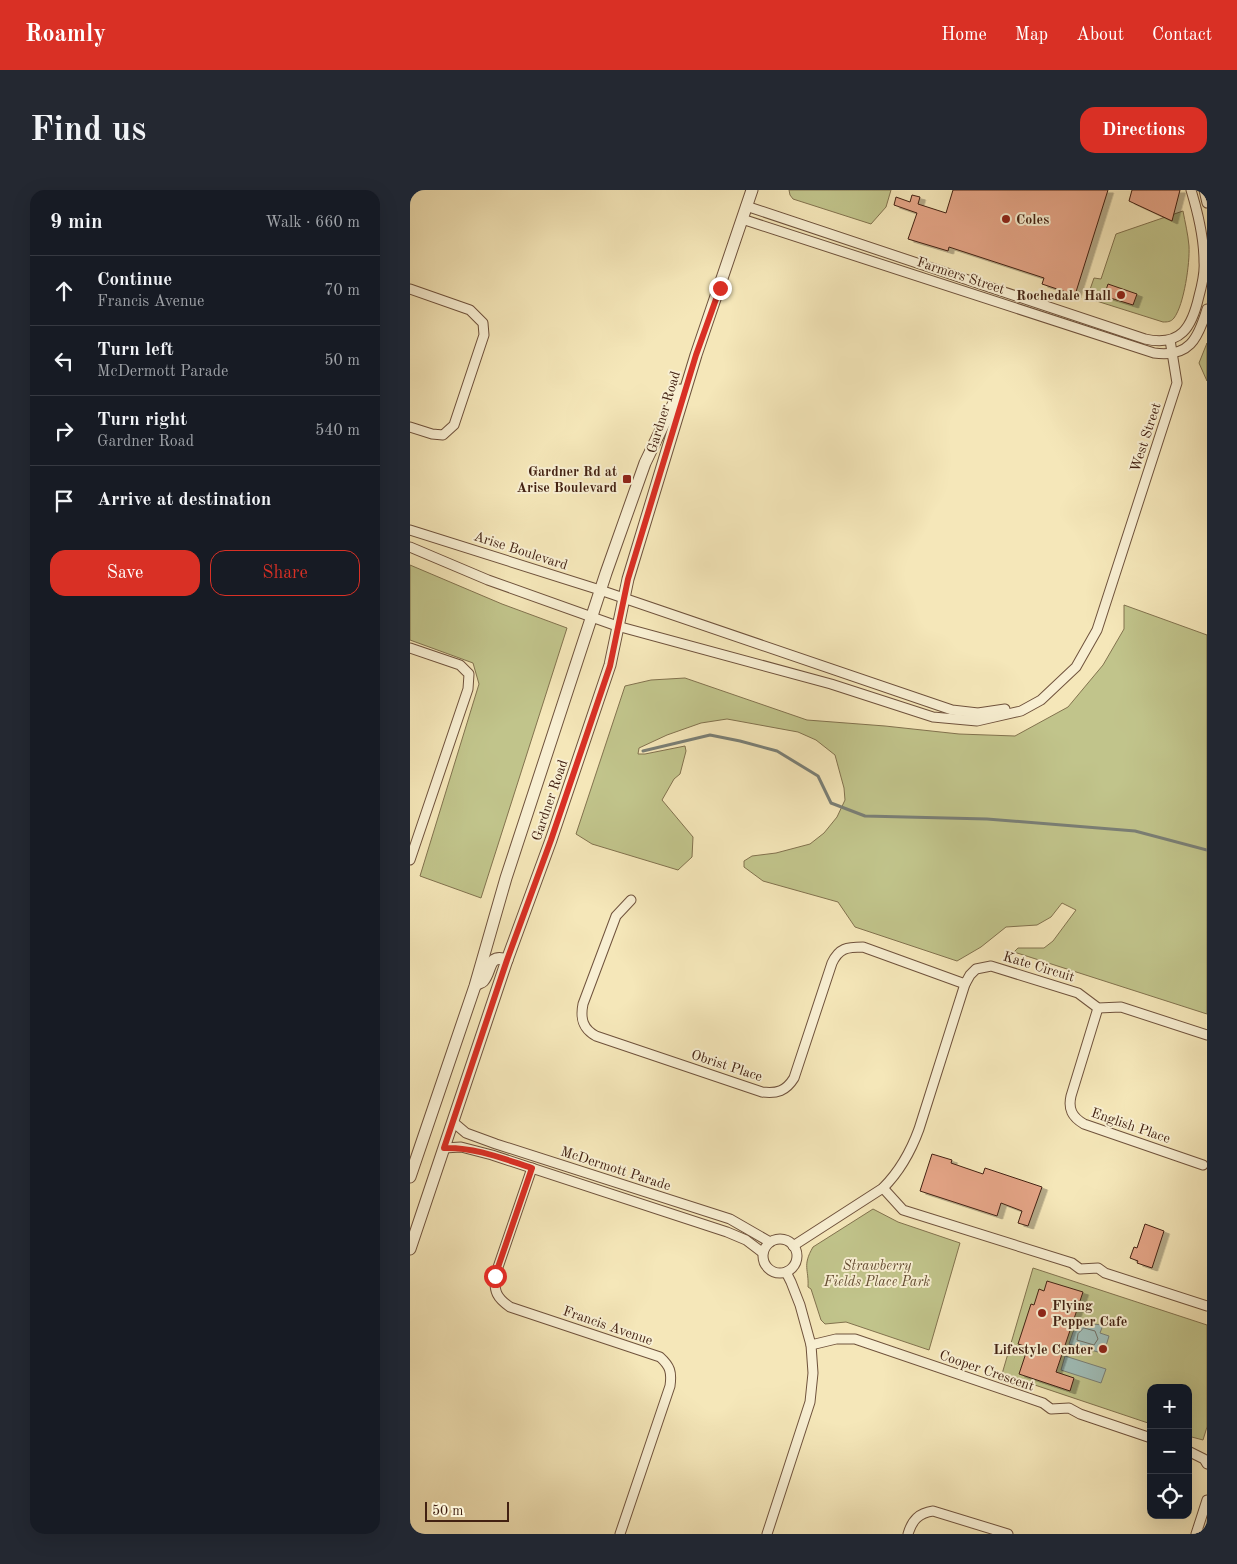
<!DOCTYPE html>
<html lang="en">
<head>
<meta charset="utf-8">
<style>
  :root { --surface:#171b24; --page:#242831; --text:#f1f3f6; --muted:#9ea1a6; --line:#363941; --accent:#d93025 }
  body { margin:0; font-family:"Old Standard TT",serif; background:var(--page); color:var(--text) }
  .controls { position:absolute; right:15px; bottom:15px; display:grid; overflow:hidden; border-radius:10px; box-shadow:0 5px 20px #0002 }
  .controls button { width:45px; height:45px; display:grid; place-items:center; padding:0; border:0; border-bottom:1px solid var(--line); background:var(--surface); color:var(--text); font:25px sans-serif }
  .scale { position:absolute; left:15px; bottom:12px; width:84px; box-sizing:border-box; padding-left:5px; border:2px solid #422112; border-top:0; font-size:14px; line-height:18px; white-space:nowrap; color:#422112; -webkit-text-stroke:4px #f8efd2; paint-order:stroke }
  .stop { position:absolute; width:15px; height:15px; margin:-11px; border:4px solid #d93025; border-radius:50%; background:#fff }
  .stop.end { background:#d93025; border-color:#fff; box-shadow:0 1px 5px #0008 }
  .list { margin:0; padding:0; list-style:none }
  h2 { display:flex; justify-content:space-between; align-items:center; height:65px; margin:0; padding:0 20px; font-size:21px }
  h2 small { font-size:16px; font-weight:400; color:var(--muted) }
  .list li { display:grid; grid-template-columns:32px 1fr auto; gap:15px; align-items:center; box-sizing:border-box; height:70px; padding:0 20px; border-top:1px solid var(--line) }
  .list b { display:block; font-size:19px; white-space:nowrap }
  .list p { margin:0; font-size:16px; white-space:nowrap; color:var(--muted) }
  .list em { font-size:16px; font-style:normal; color:var(--muted) }
  .actions { display:flex; gap:10px; padding:15px 20px }
  .actions a { flex:1; padding:11px 0; border:1px solid var(--accent); border-radius:15px; text-align:center; font-size:18px; color:var(--accent) }
  .actions .main { background:var(--accent); color:#fff }
  .icon { flex:none; width:28px; height:28px; fill:none; stroke:currentColor; stroke-width:2; stroke-linecap:round; stroke-linejoin:round }
  .map { position:relative; flex:none; width:797px; height:1344px; overflow:hidden; border-radius:15px }
  header { display:flex; align-items:center; gap:30px; box-sizing:border-box; height:70px; padding:0 25px; background:var(--accent); color:#fff }
  header strong { font-size:24px }
  nav { display:flex; gap:28px; margin-inline-start:auto; font-size:18px }
  .intro { display:flex; align-items:center; justify-content:space-between; box-sizing:border-box; height:120px; padding:0 30px }
  h1 { margin:0; font-size:35px }
  .button { padding:12px 22px; border-radius:15px; background:var(--accent); color:#fff; font-size:18px; font-weight:700 }
  main { display:flex; gap:30px; padding:0 30px }
  aside { flex:1; background:var(--surface); border-radius:15px; box-shadow:0 5px 20px #0002 }
  .map>svg:first-child { display:block }
  .green { fill:#c1c48b; stroke:#82724e }
  .water { fill:#a0beb9; stroke:#7a7f76 }
  .lines { fill:none; stroke-linecap:round; stroke-linejoin:round }
  .shore { stroke:#717066; stroke-width:1 }
  .stream { stroke:#7a7f76; stroke-width:3 }
  .building { fill:#e5a587; stroke:#422112; filter:url(#shadow) }
  .minor-casing { stroke:#6f523c; stroke-width:11 }
  .tertiary-casing { stroke:#6f523c; stroke-width:13 }
  .minor { stroke:#f8efd2; stroke-width:9 }
  .tertiary { stroke:#f8efd2; stroke-width:11 }
  .route { stroke:#d93025; stroke-width:6 }
  .poi-dot { fill:#8f2418; stroke:#f8efd2; stroke-width:2 }
  .labels { text-anchor:middle; stroke-width:4; stroke-linejoin:round; paint-order:stroke }
  .poi-label { font-size:14px; font-weight:bold; fill:#422112; stroke:#f8efd2; text-anchor:end }
  .street-label { font-size:14px; fill:#422112; stroke:#f8efd2 }
  .park-label { font-size:14px; font-style:italic; fill:#624a30; stroke:#f8efd2 }
</style>
</head>
<body>
<header>
<strong>Roamly</strong>
<nav><a>Home</a><a>Map</a><a>About</a><a>Contact</a></nav>
</header>
<div class="intro"><h1>Find us</h1><a class="button">Directions</a></div>
<main>
<aside>
<h2>9 min<small>Walk · 660 m</small></h2>
<ul class="list">
<li><svg class="icon" aria-label="ahead" viewBox="0 0 24 24"><path d="M12 20V5M6 11l6-6 6 6"/></svg><div><b>Continue</b><p>Francis Avenue</p></div><em>70 m</em></li>
<li><svg class="icon" aria-label="left" viewBox="0 0 24 24"><path d="M17 20v-9H6M10 6l-5 5 5 5"/></svg><div><b>Turn left</b><p>McDermott Parade</p></div><em>50 m</em></li>
<li><svg class="icon" aria-label="right" viewBox="0 0 24 24"><path d="M7 20v-9h11M14 6l5 5-5 5"/></svg><div><b>Turn right</b><p>Gardner Road</p></div><em>540 m</em></li>
<li><svg class="icon" aria-label="arrive" viewBox="0 0 24 24"><path d="M6 21V4h12l-3 4 3 4H6"/></svg><div><b>Arrive at destination</b></div></li>
</ul>
<div class="actions"><a class="main">Save</a><a>Share</a></div>
</aside>
<div class="map">
<svg width="797" height="1344" viewBox="0 0 797 1344">
  <defs>
    <filter id="shadow"><feDropShadow dx="5.5" dy="3" stdDeviation="0" flood-color="#0004"/></filter>
  </defs>
  <rect width="100%" height="100%" fill="#f5e7b9"/>
  <filter id="stains"><feTurbulence type="fractalNoise" baseFrequency=".004" numOctaves="4"/><feColorMatrix values="0 0 0 0 .2 0 0 0 0 .09 0 0 0 0 .02 0 0 0 .5 -.17"/></filter>
  <radialGradient id="worn" r=".72"><stop offset=".6" stop-color="#630" stop-opacity="0"/><stop offset="1" stop-color="#630" stop-opacity=".3"/></radialGradient>
  <g class="green">
    <polygon points="379,0 481,0 476,17 461,34 383,9 380,5"/>
    <path d="M773 21C775 32 778 44 779 56 780 73 774 115 764 128 761 132 757 132 753 132L677 108 684 88 691 89 706 44Z"/>
    <polygon points="797,153 797,191 789,173"/>
    <polygon points="0,375 92,414 157,438 71,708 10,686 69,494 63,473 0,450"/>
    <polygon points="714,415 797,445 797,824 604,762 608,758 634,758 643,751 666,720 652,713 641,727 627,735 596,737 571,757 547,771 445,737 428,712 353,691 334,677 334,671 342,666 366,663 400,654 414,643 427,627 435,610 434,598 425,565 406,550 388,542 317,529 291,533 257,545 229,558 228,564 235,564 275,556 276,561 270,584 264,589 252,610 283,647 282,667 268,680 182,654 166,644 215,496 241,490 275,488 397,530 475,536 549,544 605,546 658,517 693,475 714,439"/>
    <path d="M463 1019 488 1032 550 1053 519 1160 436 1132 415 1134 411 1130 401 1099 398 1097C399 1079 392 1076 403 1057Z"/>
    <polygon points="623,1078 797,1135 797,1237 793,1250 778,1246 778,1198 741,1198 741,1234 592,1184"/>
  </g>
  <g class="water">
    <polygon points="671,1133 693,1135 690,1143 699,1146 696,1156 690,1155 688,1162 659,1154 663,1142"/>
    <polygon points="655,1166 696,1179 691,1193 651,1180"/>
  </g>
  <g class="lines">
    <polygon class="shore" points="674,1138 685,1141 688,1149 684,1155 667,1150 668,1144"/>
    <polyline class="stream" points="233,561 300,545 330,551 367,561 408,586 421,613 455,626 577,629 725,641 797,660"/>
  </g>
  <g class="building">
    <polygon points="543,0 698,0 665,105 632,94 634,88 539,57 538,61 498,49 507,23 484,15 486,7 500,12 502,5 510,7 508,14 536,23"/>
    <polygon points="722,0 770,0 762,31 719,11"/>
    <polygon points="698,94 727,104 723,115 694,106"/>
    <polygon points="522,964 542,970 541,973 573,984 575,978 632,997 618,1036 608,1033 612,1021 591,1013 587,1026 510,1001"/>
    <polygon points="735,1034 754,1041 742,1078 727,1073 728,1071 720,1068 724,1057 727,1058"/>
    <polygon points="637,1091 673,1102 646,1182 664,1188 660,1201 609,1184 618,1157 608,1154 621,1114 624,1115 629,1099 634,1101"/>
  </g>
  <g class="lines">
    <defs>
      <g id="minor">
        <polyline points="794,0 797,13"/>
        <path d="M336 16 735 149C771 157 782 137 789 106 792 95 795 83 794 72 794 47 788 23 781 0"/>
        <path d="M332 29 744 163C779 168 788 149 797 119"/>
        <polyline points="0,99 60,120 73,133 74,145 44,235 33,245 22,244 0,237"/>
        <polyline points="0,340 190,400 542,520 568,523 595,519"/>
        <polyline points="0,357 78,390 207,436 421,494 523,527 567,531 611,521 631,510 666,477 687,440 767,193 760,150"/>
        <polyline points="0,458 50,475 59,484 58,499 0,670"/>
        <path d="M221 710 206 726 173 814C170 829 173 839 186 846L352 902C367 904 376 901 384 888L422 773C429 758 437 757 453 757L555 794"/>
        <path d="M688 818 661 906C658 919 662 927 674 934L793 975"/>
        <polyline points="43,932 56,943 86,954 320,1029 360,1052"/>
        <polyline points="34,958 51,957 82,965 317,1042 336,1050 353,1063"/>
        <path d="M122 978 85 1086C84 1102 87 1108 100 1117L250 1167C260 1176 262 1182 260 1196L210 1344"/>
        <polyline points="473,998 493,1020 662,1073 670,1079 688,1078 695,1083 797,1116"/>
        <circle cx="370" cy="1066" r="17"/>
        <path d="M383 1056 473 998C490 981 501 961 509 939L555 794 560 785 566 779 581 776 668 803 688 818 711 817 797 845"/>
        <polyline points="401,1155 426,1149 445,1149 633,1213 641,1219 659,1218 670,1224 741,1248"/>
        <polyline points="778,1261 794,1269 797,1274"/>
        <polyline points="357,1344 400,1212 403,1183 401,1155 390,1115 381,1092 376,1082"/>
        <path d="M498 1344C502 1330 509 1323 523 1321L598 1344"/>
        <polyline points="786,1344 797,1310"/>
      </g>
      <g id="tertiary">
        <path d="M66 795C68 793 71 793 73 791 82 781 77 763 97 770"/>
        <polyline points="0,987 65,796 96,688 196,383 235,273 270,200"/>
        <polyline points="0,1059 97,770 141,650 200,475 218,389 286,165 342,0"/>
      </g>
    </defs>
    <use href="#minor" class="minor-casing"/>
    <use href="#tertiary" class="tertiary-casing"/>
    <use href="#minor" class="minor"/>
    <use href="#tertiary" class="tertiary"/>
  </g>
  <g class="lines">
    <path class="route" d="M85 1086 122 978C94 969 65 957 34 958L97 770 141 650 200 476 218 389 286 165 310 98"/>
  </g>
  <g class="poi-dot">
    <circle cx="596" cy="29" r="5"/>
    <circle cx="711" cy="105" r="5"/>
    <rect x="212" y="284" width="10" height="10" rx="2.5"/>
    <circle cx="632" cy="1123" r="5"/>
    <circle cx="693" cy="1159" r="5"/>
  </g>
  <g class="labels">
    <g class="poi-label">
      <text x="606" y="34" text-anchor="start">Coles</text>
      <text x="701" y="110">Rochedale Hall</text>
      <text x="207" y="286">Gardner Rd at<tspan x="207" dy="16">Arise Boulevard</tspan></text>
      <text x="642" y="1120" text-anchor="start">Flying<tspan x="642" dy="16">Pepper Cafe</tspan></text>
      <text x="683" y="1164">Lifestyle Center</text>
    </g>
    <g class="street-label">
      <text transform="translate(551 85) rotate(18)" y="5">Farmers Street</text>
      <text transform="translate(253 222) rotate(-73)" y="5">Gardner Road</text>
      <text transform="translate(735 247) rotate(-72)" y="5">West Street</text>
      <text transform="translate(111 360) rotate(18)" y="5">Arise Boulevard</text>
      <text transform="translate(139 610) rotate(-71)" y="5">Gardner Road</text>
      <text transform="translate(629 776) rotate(17)" y="5">Kate Circuit</text>
      <text transform="translate(317 875) rotate(18)" y="5">Obrist Place</text>
      <text transform="translate(721 935) rotate(19)" y="5">English Place</text>
      <text transform="translate(206 978) rotate(18)" y="5">McDermott Parade</text>
      <text transform="translate(198 1135) rotate(19)" y="5">Francis Avenue</text>
      <text transform="translate(577 1180) rotate(19)" y="5">Cooper Crescent</text>
    </g>
    <g class="park-label">
      <text x="467" y="1080">Strawberry<tspan x="467" dy="16">Fields Place Park</tspan></text>
    </g>
  </g>
  <rect width="100%" height="100%" filter="url(#stains)"/>
  <rect width="100%" height="100%" fill="url(#worn)"/>
</svg>
<div class="controls">
<button>+</button>
<button>−</button>
<button><svg class="icon" aria-label="locate" viewBox="0 0 24 24"><circle cx="12" cy="12" r="6"/><path d="M12 2v4M12 18v4M2 12h4M18 12h4"/></svg></button>
</div>
<div class="scale">50 m</div>
<div class="stop" style="left:85px;top:1086px"></div>
<div class="stop end" style="left:310px;top:98px"></div>
</div>
</main>
</body>
</html>
